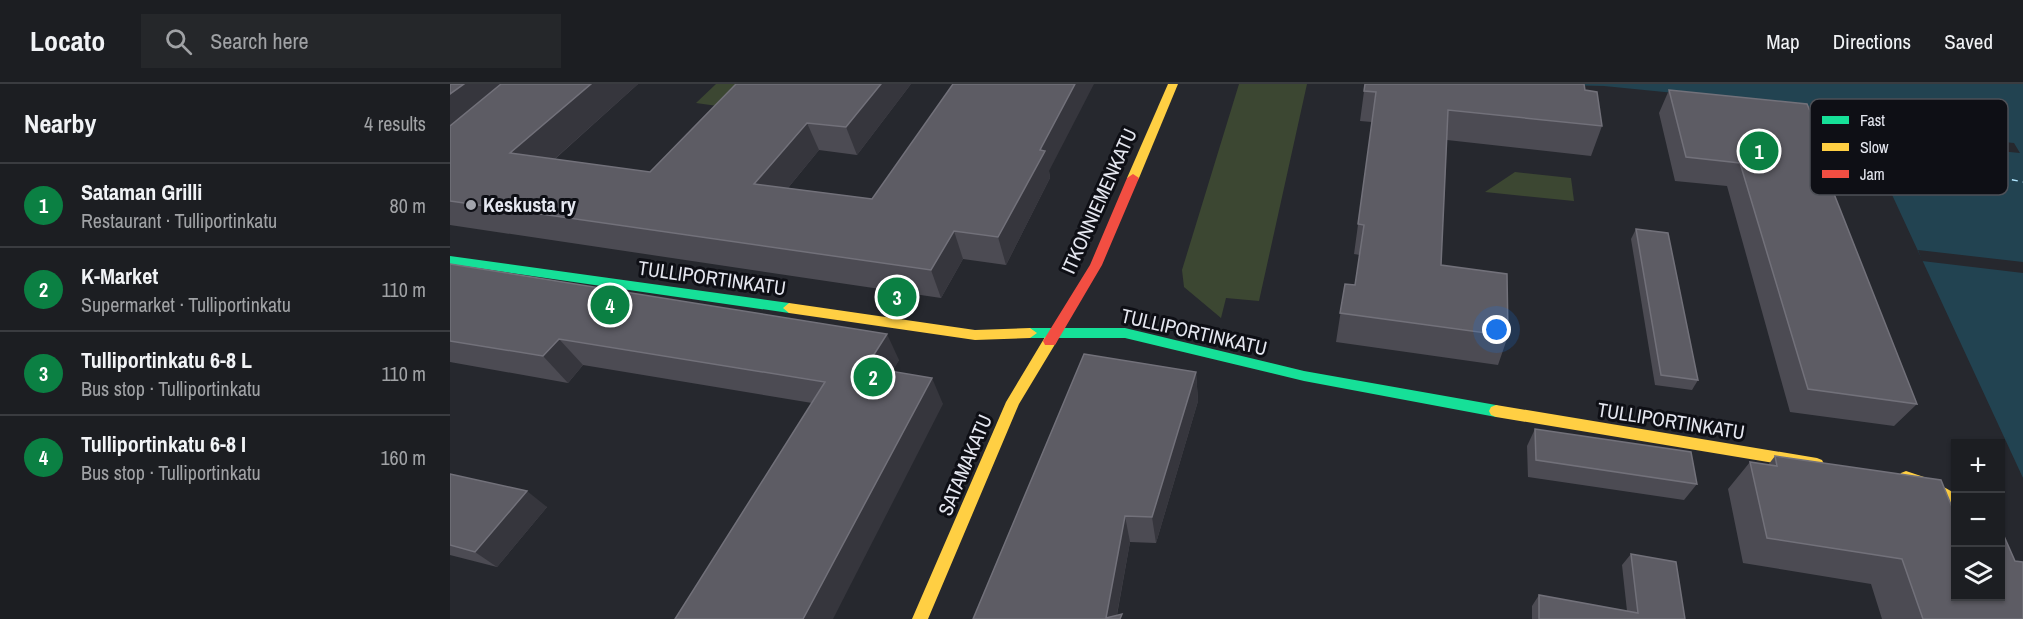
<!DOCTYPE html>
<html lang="en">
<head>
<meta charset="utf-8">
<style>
  :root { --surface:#1c1e22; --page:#25272a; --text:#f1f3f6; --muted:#a0a2a5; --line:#3a3c40; --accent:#0b8043 }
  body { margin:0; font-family:"Archivo Narrow",sans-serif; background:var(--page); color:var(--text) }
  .controls { position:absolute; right:18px; bottom:18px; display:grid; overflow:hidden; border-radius:0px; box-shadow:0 2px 4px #0004 }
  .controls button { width:54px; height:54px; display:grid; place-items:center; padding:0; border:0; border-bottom:2px solid var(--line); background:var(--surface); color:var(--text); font:30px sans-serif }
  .you { position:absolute; left:1047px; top:246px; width:21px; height:21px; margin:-15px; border:4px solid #fff; border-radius:50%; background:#1a73e8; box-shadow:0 0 0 9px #1a73e833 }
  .badge { display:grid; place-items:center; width:39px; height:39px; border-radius:50%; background:var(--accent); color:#fff; font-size:20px; font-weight:700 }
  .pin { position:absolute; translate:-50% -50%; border:3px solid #fff; box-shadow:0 2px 6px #0006 }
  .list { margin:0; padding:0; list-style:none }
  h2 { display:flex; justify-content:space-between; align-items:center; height:78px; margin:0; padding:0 24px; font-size:26px }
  h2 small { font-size:20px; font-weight:400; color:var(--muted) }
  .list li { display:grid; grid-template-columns:39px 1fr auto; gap:18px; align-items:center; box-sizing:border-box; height:84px; padding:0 24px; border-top:2px solid var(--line) }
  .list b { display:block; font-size:22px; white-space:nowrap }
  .list p { margin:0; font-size:20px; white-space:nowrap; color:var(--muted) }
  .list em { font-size:20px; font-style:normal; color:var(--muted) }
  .icon { flex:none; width:33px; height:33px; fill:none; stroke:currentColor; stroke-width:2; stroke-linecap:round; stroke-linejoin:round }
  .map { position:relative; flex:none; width:1573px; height:535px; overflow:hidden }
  header { display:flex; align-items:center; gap:36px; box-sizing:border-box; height:84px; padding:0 30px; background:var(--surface); border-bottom:2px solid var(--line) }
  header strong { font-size:28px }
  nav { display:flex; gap:33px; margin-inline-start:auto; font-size:21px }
  .search { width:420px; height:54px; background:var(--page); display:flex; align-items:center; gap:15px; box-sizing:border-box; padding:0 21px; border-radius:0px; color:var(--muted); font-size:22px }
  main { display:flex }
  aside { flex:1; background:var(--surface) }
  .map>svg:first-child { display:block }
  .green { fill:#3c4732 }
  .water { fill:#224351 }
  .pier { fill:#26282e }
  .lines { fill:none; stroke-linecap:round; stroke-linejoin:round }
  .ferry { stroke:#b1e5fe; stroke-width:1.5; stroke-dasharray:6 5; stroke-linecap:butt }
  .fast { fill:#16e098; fill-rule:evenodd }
  .slow { fill:#ffcf43; fill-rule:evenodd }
  .jam { fill:#f24e42; fill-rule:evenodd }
  .wall { fill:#4c4b53 }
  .shaded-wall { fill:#36363d }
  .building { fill:#5d5c64; stroke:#72717a; stroke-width:1.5 }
  .poi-dot { fill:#a2a4ac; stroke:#0e0f15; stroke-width:2 }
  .labels { text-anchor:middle; stroke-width:6; stroke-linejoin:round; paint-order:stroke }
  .street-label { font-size:20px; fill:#e5e7f0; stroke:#0e0f15 }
  .poi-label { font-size:20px; font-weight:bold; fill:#e5e7f0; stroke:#0e0f15; text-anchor:start }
  .key { fill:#0e0f15; stroke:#4e5057; stroke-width:1.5 }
  .key-label { font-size:16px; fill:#e5e7f0 }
</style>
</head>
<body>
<header>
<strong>Locato</strong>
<div class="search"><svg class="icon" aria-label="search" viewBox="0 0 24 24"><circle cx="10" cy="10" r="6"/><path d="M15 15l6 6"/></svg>Search here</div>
<nav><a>Map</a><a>Directions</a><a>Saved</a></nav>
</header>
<main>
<aside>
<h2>Nearby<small>4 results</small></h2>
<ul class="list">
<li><span class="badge">1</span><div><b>Sataman Grilli</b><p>Restaurant · Tulliportinkatu</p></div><em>80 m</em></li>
<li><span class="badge">2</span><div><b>K-Market</b><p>Supermarket · Tulliportinkatu</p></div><em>110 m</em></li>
<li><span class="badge">3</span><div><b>Tulliportinkatu 6-8 L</b><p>Bus stop · Tulliportinkatu</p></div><em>110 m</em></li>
<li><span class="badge">4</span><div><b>Tulliportinkatu 6-8 I</b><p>Bus stop · Tulliportinkatu</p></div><em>160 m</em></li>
</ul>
</aside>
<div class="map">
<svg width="1573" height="535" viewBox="0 0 1573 535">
  <rect width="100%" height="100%" fill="#26282e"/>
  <g class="green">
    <polygon points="266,0 305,0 282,24 246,19"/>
    <polygon points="789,0 857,0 809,217 776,214 771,234 734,203 732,186"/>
    <polygon points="1065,88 1121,94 1124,117 1035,108"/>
  </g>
  <polygon class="water" points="1057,0 1573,0 1573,394 1407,35 1393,27 1344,21 1154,2"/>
  <g class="pier">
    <polygon points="1411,44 1564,59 1570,69 1415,54"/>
    <polygon points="1468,166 1573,178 1573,189 1472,177"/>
  </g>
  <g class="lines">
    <polyline class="ferry" points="1422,66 1573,98"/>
    <g class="fast">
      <polygon points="0,172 339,219 345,224 339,229 0,180"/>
      <polygon points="580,244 675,244 854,287 1046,321 1051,323 1053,327 1051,331 1046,333 854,297 675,254 580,254 573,249"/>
    </g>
    <g class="slow">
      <polygon points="718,0 728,0 689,94 687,97 679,97 677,94"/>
      <polygon points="339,219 525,246 580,244 587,249 580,254 525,256 339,229 333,224"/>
      <polygon points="600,252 607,257 569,320 478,535 462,535 556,318 595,253"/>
      <polygon points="1046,321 1367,374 1372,376 1374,380 1372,384 1367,386 1046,333 1041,331 1039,327 1041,323"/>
      <polygon points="1456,387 1480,395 1506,410 1506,425 1470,405 1451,399 1448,394 1451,389"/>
    </g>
    <polygon class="jam" points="683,90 689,94 652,181 605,261 595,261 593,257 640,181 677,94"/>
  </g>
  <g class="wall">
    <polygon points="0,0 188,0 105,75 200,88 461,0 407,71 369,66 338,104 422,115 599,87 600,94 556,181 513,175 491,214 0,141"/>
    <polygon points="915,0 1135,6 1152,42 1141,72 997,56 991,181 1058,252 1048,281 886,258 895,200 905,201 910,171 904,170 922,38 910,37"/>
    <polygon points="1219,6 1386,88 1379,98 1467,320 1444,342 1340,328 1277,102 1225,97 1209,29"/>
    <polygon points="1186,145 1248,296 1242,306 1205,301 1181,155"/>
    <polygon points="0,180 449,276 442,287 493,320 362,319 133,281 118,299 0,278"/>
    <polygon points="746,288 748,317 706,459 680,458 667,531 523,535"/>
    <polygon points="1085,345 1247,400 1234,416 1078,393 1077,362"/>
    <polygon points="1325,372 1506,513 1573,535 1432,535 1421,500 1293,479 1278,405 1300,378 1318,381"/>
    <polygon points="0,390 97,423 47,483 0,471"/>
    <polygon points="1181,470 1235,535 1082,535 1082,522 1089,511 1177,527 1172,481"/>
  </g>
  <g class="shaded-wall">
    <polygon points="14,0 68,0 0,55 0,10"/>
    <polygon points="141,0 188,0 81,96 60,69"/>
    <polygon points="431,0 461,0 407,71 396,43"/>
    <polygon points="625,0 644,0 599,87 600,94 556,181 548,153 590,66"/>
    <polygon points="357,39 369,66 319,127 304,100"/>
    <polygon points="504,147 513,175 491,214 481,186"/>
    <polygon points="437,250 449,276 430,309 416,283"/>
    <polygon points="109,255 133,281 118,299 93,272"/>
    <polygon points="746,288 748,317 706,459 702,433"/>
    <polygon points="482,294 493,320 383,535 353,535"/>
    <polygon points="77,407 97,423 47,483 25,468"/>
    <polygon points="675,432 680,458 666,535 656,535"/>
  </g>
  <g class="building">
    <polygon points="0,0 14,0 0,10"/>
    <polygon points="51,0 141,0 60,69 200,88 286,0 431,0 396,43 357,39 304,100 422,115 503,0 625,0 590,66 595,67 548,153 504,147 481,186 0,117 0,42"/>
    <polygon points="915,0 1134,0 1135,6 1147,8 1152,42 998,26 991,181 1057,190 1058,252 890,229 895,200 905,201 914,141 908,140 926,8 914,7"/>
    <polygon points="1219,6 1357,20 1386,88 1375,87 1467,320 1358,305 1290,79 1236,73"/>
    <polygon points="1186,145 1218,149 1248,296 1211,291"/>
    <polygon points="0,180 437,250 416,283 482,294 353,535 225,535 375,298 109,255 93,272 0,257"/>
    <polygon points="634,270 746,288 702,433 675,432 656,534 672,530 670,535 523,535"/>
    <polygon points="1085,345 1241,368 1247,400 1086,376"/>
    <polygon points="1325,372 1491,396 1506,433 1506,513 1551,513 1551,451 1554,452 1565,477 1573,478 1573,535 1473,535 1452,475 1317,454 1300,378 1327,382"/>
    <polygon points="0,390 77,407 25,468 0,461"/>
    <polygon points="1181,470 1226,478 1235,535 1089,535 1089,511 1188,529"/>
  </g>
  <circle class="poi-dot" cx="21" cy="121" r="6"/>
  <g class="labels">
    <g class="street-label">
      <text transform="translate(649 117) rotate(-66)" y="7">ITKONNIEMENKATU</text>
      <text transform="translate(262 194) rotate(8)" y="7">TULLIPORTINKATU</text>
      <text transform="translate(744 248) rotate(13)" y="7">TULLIPORTINKATU</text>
      <text transform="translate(1221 337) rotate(9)" y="7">TULLIPORTINKATU</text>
      <text transform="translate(515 381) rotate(-67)" y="7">SATAMAKATU</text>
    </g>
    <g class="poi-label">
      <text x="33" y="128">Keskusta ry</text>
    </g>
  </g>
  <rect x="1360" y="15" width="198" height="96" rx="9" class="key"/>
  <rect x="1372" y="32" width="27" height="8" fill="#16e098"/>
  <rect x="1372" y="59" width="27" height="8" fill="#ffcf43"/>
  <rect x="1372" y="86" width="27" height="8" fill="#f24e42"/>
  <g class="key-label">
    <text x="1410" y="42">Fast</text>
    <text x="1410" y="69">Slow</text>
    <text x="1410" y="96">Jam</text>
  </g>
</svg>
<div class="controls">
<button>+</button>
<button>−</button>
<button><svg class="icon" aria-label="layers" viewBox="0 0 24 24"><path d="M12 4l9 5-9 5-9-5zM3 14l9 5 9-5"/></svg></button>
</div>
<div class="you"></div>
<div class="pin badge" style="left:1309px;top:67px">1</div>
<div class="pin badge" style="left:423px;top:293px">2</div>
<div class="pin badge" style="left:447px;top:213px">3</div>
<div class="pin badge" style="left:160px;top:221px">4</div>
</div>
</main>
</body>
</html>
